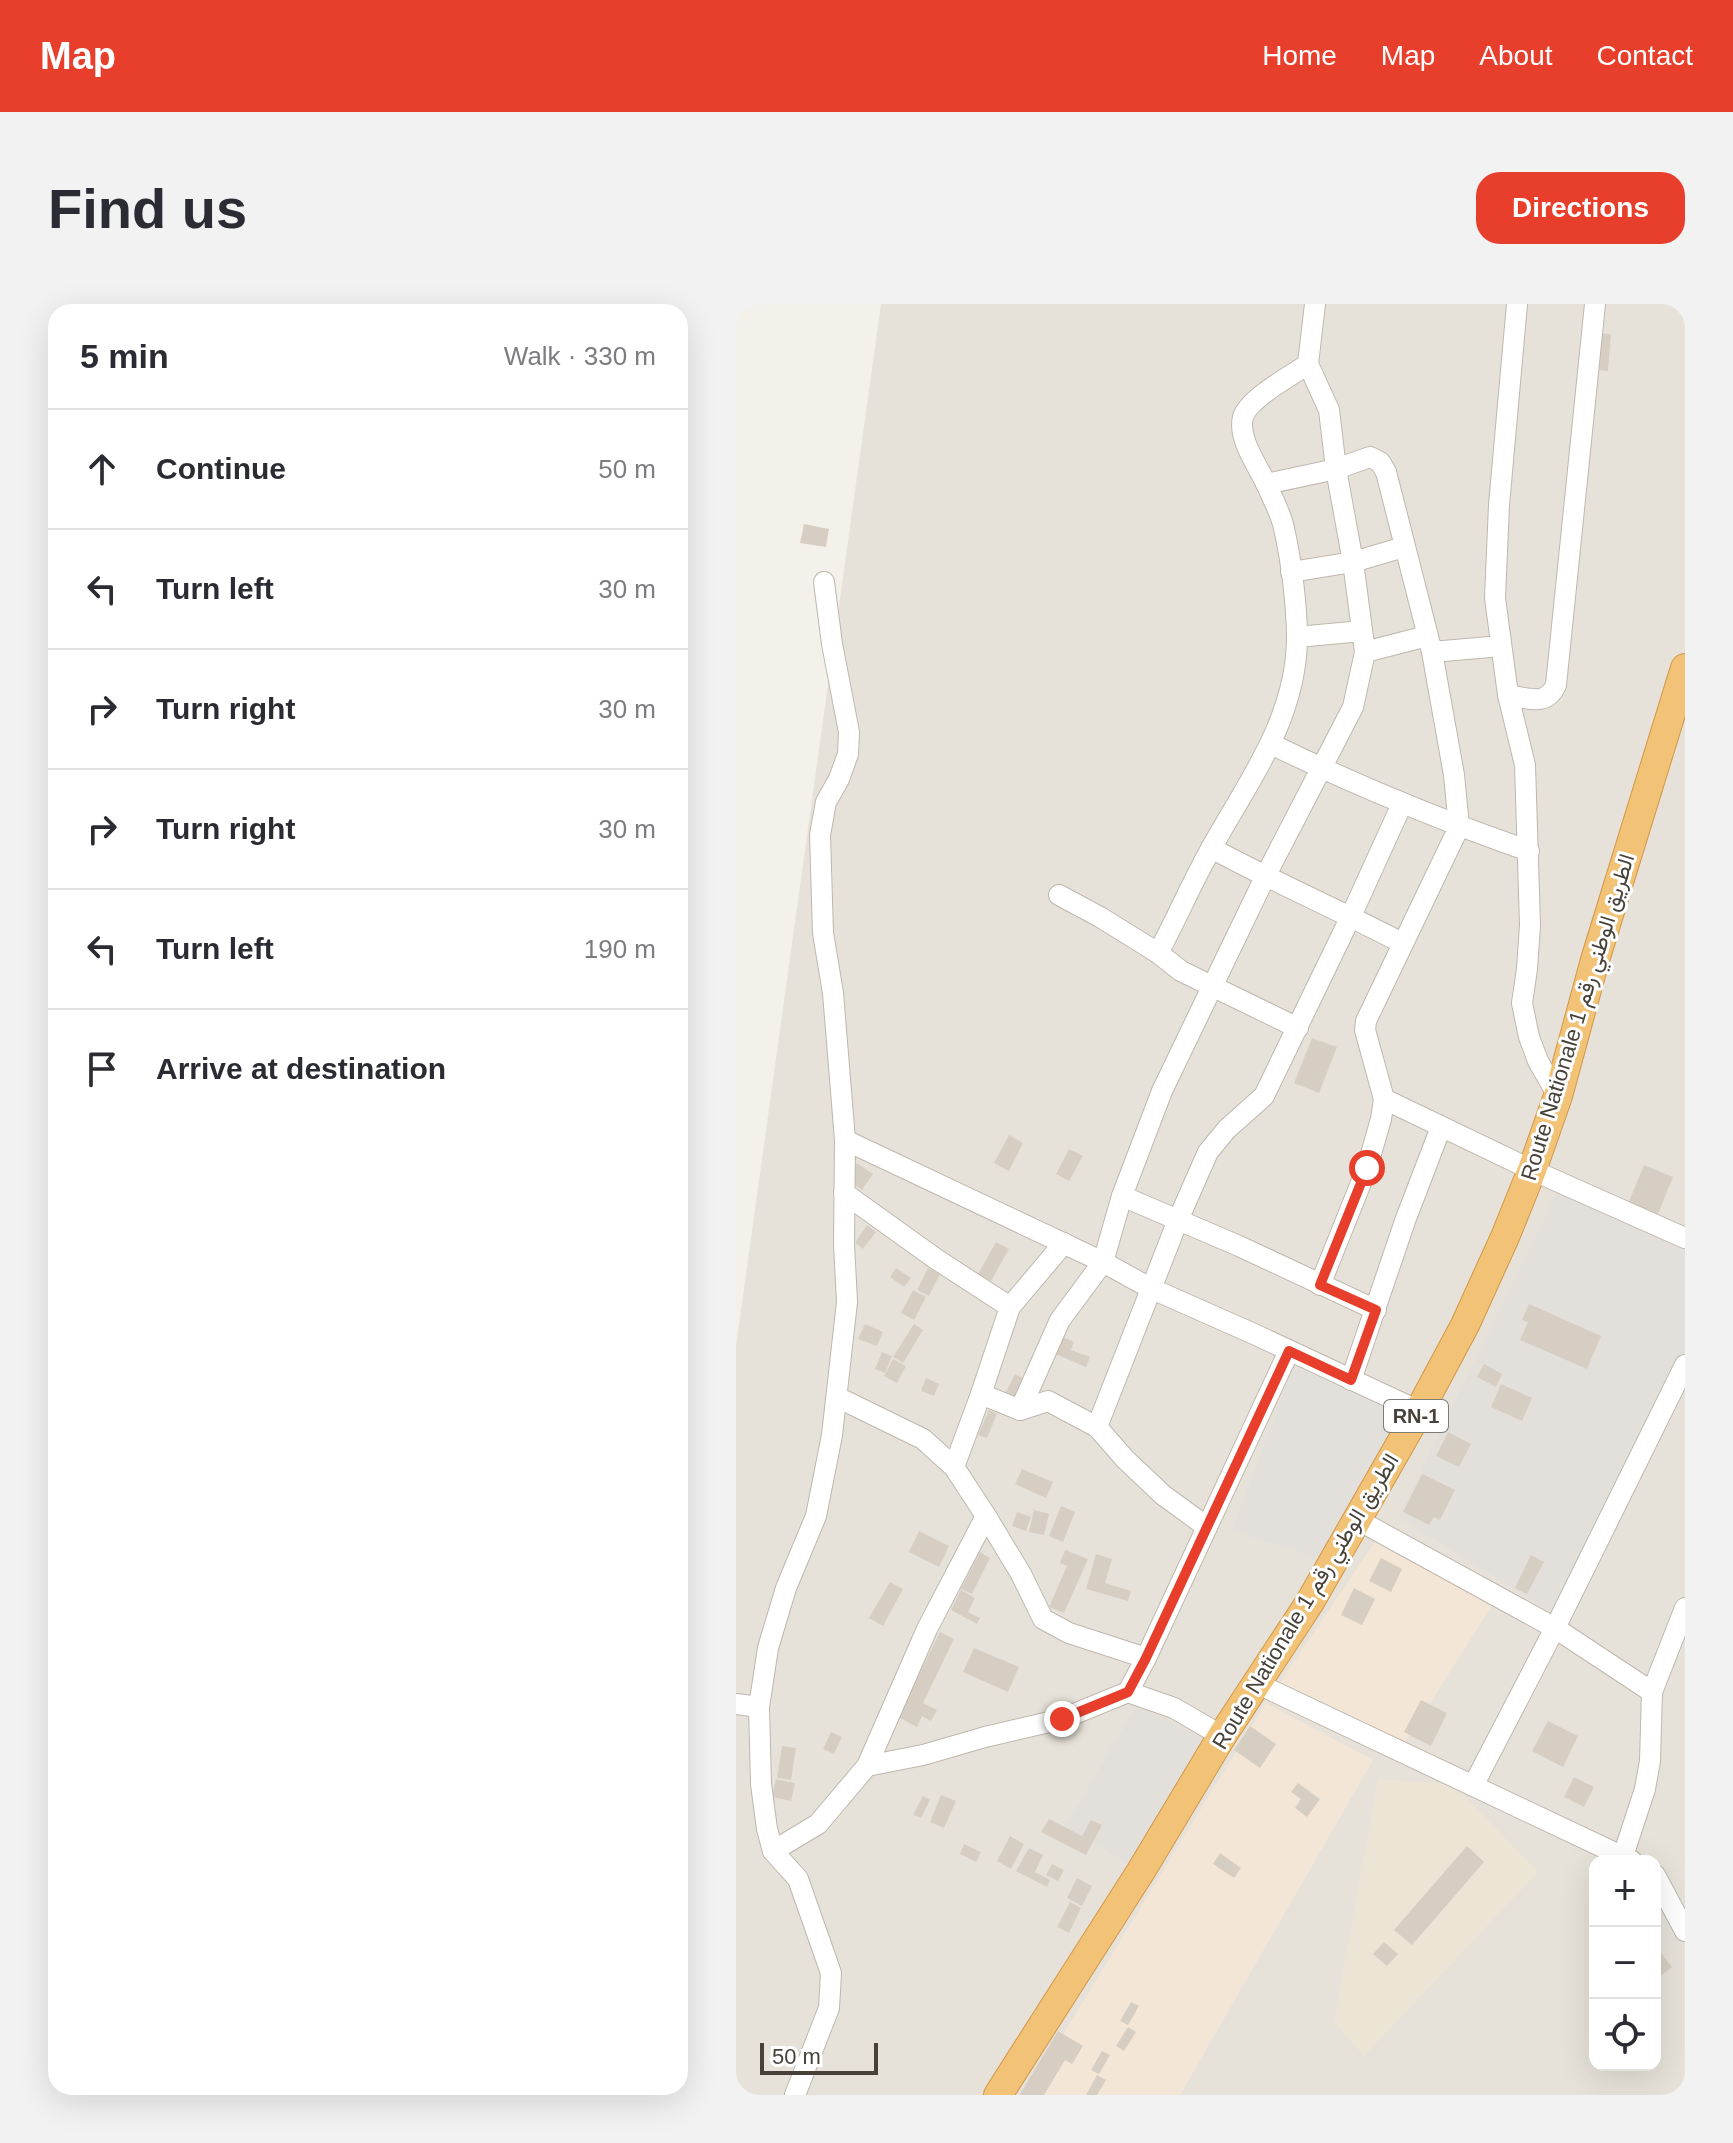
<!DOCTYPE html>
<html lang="en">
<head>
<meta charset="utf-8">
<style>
  :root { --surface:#fff; --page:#f2f2f3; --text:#2b2b33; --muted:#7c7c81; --line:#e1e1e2; --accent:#e83e2c }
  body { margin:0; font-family:Arial,Vazirmatn,sans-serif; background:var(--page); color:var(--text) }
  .controls { position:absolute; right:24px; bottom:24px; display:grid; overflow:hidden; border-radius:16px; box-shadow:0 8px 32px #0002 }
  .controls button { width:72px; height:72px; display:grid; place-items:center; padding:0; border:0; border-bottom:2px solid var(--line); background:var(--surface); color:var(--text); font:40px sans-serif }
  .scale { position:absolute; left:24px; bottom:20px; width:118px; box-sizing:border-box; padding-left:8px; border:4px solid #474139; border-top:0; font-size:22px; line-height:28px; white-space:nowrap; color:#474139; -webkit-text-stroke:6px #fff; paint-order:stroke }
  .stop { position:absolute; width:24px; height:24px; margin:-18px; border:6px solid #e83e2c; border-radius:50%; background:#fff }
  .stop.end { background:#e83e2c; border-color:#fff; box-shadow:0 2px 8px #0008 }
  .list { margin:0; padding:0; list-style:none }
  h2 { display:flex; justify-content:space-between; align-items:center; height:104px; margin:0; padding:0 32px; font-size:34px }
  h2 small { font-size:26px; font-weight:400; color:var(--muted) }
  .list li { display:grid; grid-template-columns:52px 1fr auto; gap:24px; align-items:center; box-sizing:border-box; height:120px; padding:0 32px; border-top:2px solid var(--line) }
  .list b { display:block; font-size:30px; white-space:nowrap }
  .list em { font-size:26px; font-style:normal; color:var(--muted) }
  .icon { flex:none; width:44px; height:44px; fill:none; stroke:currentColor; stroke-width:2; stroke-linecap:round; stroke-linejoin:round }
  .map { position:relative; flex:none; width:949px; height:1791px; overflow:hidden; border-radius:24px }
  header { display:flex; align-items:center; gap:48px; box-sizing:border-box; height:112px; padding:0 40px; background:var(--accent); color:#fff }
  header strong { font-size:38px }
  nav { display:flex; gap:44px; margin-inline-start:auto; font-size:28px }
  .intro { display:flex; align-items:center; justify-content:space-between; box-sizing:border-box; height:192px; padding:0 48px }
  h1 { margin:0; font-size:56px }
  .button { padding:20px 36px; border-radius:24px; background:var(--accent); color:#fff; font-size:28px; font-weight:700 }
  main { display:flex; gap:48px; padding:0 48px }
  aside { flex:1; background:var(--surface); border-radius:24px; box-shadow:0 8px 32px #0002 }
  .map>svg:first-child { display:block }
  .residential { fill:#e7e2d9; fill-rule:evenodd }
  .commercial { fill:#f3e6d7 }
  .industrial { fill:#e3dfdb }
  .education { fill:#ece4d5 }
  .building { fill:#d7cec3 }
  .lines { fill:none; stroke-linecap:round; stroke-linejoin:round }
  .minor-casing { stroke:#bfb7ad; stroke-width:22 }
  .highway-casing { stroke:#d19747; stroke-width:30 }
  .minor { stroke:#fff; stroke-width:20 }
  .highway { stroke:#f2c277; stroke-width:28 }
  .route { stroke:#e83e2c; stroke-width:10 }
  .labels { text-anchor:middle; stroke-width:6; stroke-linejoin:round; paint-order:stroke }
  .shield { fill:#fff; stroke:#7e7a74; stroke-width:2 }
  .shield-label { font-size:20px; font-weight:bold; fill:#474139 }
  .street-label { font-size:22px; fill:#474139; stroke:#fff }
</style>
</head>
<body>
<header>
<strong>Map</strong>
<nav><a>Home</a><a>Map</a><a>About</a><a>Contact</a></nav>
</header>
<div class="intro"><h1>Find us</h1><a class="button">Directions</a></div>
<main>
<aside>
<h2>5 min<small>Walk · 330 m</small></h2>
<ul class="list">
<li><svg class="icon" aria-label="ahead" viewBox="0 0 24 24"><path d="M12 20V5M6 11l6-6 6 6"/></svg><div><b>Continue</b></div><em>50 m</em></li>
<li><svg class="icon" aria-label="left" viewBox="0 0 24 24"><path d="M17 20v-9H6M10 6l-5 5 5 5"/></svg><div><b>Turn left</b></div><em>30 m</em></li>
<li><svg class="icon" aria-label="right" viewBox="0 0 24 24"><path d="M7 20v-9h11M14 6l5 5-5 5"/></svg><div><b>Turn right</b></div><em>30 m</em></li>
<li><svg class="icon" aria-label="right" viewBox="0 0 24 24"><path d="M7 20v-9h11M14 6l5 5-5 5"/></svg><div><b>Turn right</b></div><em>30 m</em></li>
<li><svg class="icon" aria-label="left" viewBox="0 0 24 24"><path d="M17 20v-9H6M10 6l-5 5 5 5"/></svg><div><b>Turn left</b></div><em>190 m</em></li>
<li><svg class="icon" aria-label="arrive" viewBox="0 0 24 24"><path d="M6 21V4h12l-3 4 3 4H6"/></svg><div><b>Arrive at destination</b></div></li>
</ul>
</aside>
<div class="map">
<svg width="949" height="1791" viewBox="0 0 949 1791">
  <rect width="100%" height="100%" fill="#f4f0ea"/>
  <path class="residential" d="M145 0H949V1791H0V1042ZM859 1557H919V1761H859Z"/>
  <g class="commercial">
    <polygon points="651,1220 767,1284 670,1437 626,1425 543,1380"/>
    <polygon points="530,1399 637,1456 444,1791 290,1791"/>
  </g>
  <g class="industrial">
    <polygon points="825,880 949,942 949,1055 825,1314 662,1213"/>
    <polygon points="557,1062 669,1111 586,1254 496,1227"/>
    <polygon points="400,1402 471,1435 398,1563 329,1523"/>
  </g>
  <polygon class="education" points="642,1475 717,1480 802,1568 628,1752 598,1718"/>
  <g class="building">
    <polygon points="862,29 875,30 872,67 859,66"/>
    <polygon points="68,220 93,225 90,243 64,239"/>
    <polygon points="576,734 601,743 583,789 558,779"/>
    <polygon points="273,831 287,839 273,867 258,859"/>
    <polygon points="333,845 347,852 333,877 320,870"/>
    <polygon points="121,859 137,870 126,886 110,875"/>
    <polygon points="908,861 937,873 921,912 892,900"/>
    <polygon points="131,921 140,928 127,945 119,939"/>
    <polygon points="260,938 273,945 255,977 242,970"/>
    <polygon points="160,964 175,974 168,983 154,973"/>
    <polygon points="192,964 204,970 193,992 181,986"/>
    <polygon points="177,986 190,993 178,1016 165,1009"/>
    <polygon points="793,1000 865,1032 851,1065 784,1036 792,1018 786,1016"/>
    <polygon points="129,1020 147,1028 141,1042 122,1035"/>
    <polygon points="178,1020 187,1026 167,1059 157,1053"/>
    <polygon points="324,1032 338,1038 335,1046 354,1053 350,1063 317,1049"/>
    <polygon points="146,1048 156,1052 149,1069 139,1065"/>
    <polygon points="157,1055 170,1062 161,1079 148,1072"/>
    <polygon points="748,1060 766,1070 760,1083 741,1073"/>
    <polygon points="279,1070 289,1075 278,1097 268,1092"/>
    <polygon points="190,1074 203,1080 198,1092 185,1087"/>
    <polygon points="765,1080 796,1094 786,1117 755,1103"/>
    <polygon points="253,1106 261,1110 251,1134 242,1131"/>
    <polygon points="712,1128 735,1140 723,1163 700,1152"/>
    <polygon points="286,1165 317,1178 310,1194 279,1180"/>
    <polygon points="686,1170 719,1186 704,1216 698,1213 693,1221 667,1208"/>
    <polygon points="325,1202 339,1208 327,1238 313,1232"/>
    <polygon points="298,1206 313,1210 308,1231 293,1228"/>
    <polygon points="281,1208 295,1213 290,1227 276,1222"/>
    <polygon points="183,1227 213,1242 203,1263 173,1248"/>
    <polygon points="329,1246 352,1255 328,1309 313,1303 331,1262 324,1259"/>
    <polygon points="244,1248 254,1254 236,1290 225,1285"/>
    <polygon points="360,1250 376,1255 369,1279 395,1287 392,1297 350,1285"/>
    <polygon points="795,1251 808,1258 791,1290 779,1284"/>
    <polygon points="645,1254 666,1265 655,1288 633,1277"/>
    <polygon points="154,1278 167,1285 147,1322 133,1314"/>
    <polygon points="618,1284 639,1295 626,1321 605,1311"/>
    <polygon points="225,1286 239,1294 232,1308 244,1314 241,1320 215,1306"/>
    <polygon points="204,1328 218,1335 187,1399 201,1406 195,1417 186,1412 181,1423 162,1413"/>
    <polygon points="238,1344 283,1363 272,1388 227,1368"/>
    <polygon points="685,1396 711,1409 695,1442 668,1428"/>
    <polygon points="812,1417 842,1432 827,1463 796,1447"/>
    <polygon points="514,1422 540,1440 524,1464 498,1446"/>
    <polygon points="95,1428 106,1433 98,1450 87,1445"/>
    <polygon points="46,1442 60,1444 55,1476 41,1474"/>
    <polygon points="838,1473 858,1483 848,1503 828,1493"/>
    <polygon points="40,1475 59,1479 55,1497 36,1493"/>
    <polygon points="562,1479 584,1495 571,1513 559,1504 565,1495 555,1488"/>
    <polygon points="205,1491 220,1497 208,1524 194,1518"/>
    <polygon points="187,1492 194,1496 185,1514 177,1511"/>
    <polygon points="313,1515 346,1532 355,1516 366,1521 350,1551 305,1528"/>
    <polygon points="274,1532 288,1540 275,1565 261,1557"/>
    <polygon points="228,1540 245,1548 240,1558 224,1550"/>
    <polygon points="731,1542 748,1558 676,1641 658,1626"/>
    <polygon points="293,1544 307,1551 299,1568 314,1576 311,1583 280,1567"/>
    <polygon points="484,1549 505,1564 498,1574 477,1560"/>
    <polygon points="316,1560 328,1566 322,1577 310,1571"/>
    <polygon points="341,1574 356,1582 346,1602 331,1594"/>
    <polygon points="334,1598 345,1604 333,1629 321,1623"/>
    <polygon points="648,1638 662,1650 651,1662 637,1650"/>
    <polygon points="924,1648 936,1663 923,1673 919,1667 919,1652"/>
    <polygon points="395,1698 403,1702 392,1721 384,1717"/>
    <polygon points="392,1723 400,1728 388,1747 380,1742"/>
    <polygon points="322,1727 347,1742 336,1760 329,1756 308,1791 286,1791 284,1790"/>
    <polygon points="366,1747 374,1751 363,1770 355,1766"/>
    <polygon points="361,1771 370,1776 361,1791 350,1791"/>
  </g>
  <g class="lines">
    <defs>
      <g id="minor">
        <polyline points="781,0 763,201 759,294 772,391 789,461 794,621 791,665 786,699 793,733 802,757 822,792"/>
        <polyline points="530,180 600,165 634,153 644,158 650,168 696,348 718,471 723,523 630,717 629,726 648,795 645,815 631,864 584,981"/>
        <polyline points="555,268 617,258 668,243"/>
        <polyline points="561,333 626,327"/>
        <polyline points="629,348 691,332"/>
        <polyline points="696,348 765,342"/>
        <path d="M772 391C792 394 810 403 820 381L859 0"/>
        <path d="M535 440C619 481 704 516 793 547"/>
        <path d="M475 544C538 578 603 606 666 639"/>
        <polyline points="323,591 364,613 422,649 445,667 562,724"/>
        <path d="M422 649C441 614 457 576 477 541 514 475 560 414 561 335 561 301 555 253 547 220 544 209 538 197 533 186 525 166 501 136 507 113 513 94 555 72 572 60"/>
        <polyline points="648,795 796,866 949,934"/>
        <polyline points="109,836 367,958 414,984 518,1030 683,1107"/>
        <polyline points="108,889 200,955 274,1003"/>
        <polyline points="386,892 503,942 640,1006"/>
        <polyline points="615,1076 669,917 705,823"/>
        <polyline points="245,1090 284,1106 312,1097 361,1123 389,1155 427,1191 471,1223"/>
        <polyline points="101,1093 187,1135 218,1163 250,1212 285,1270 307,1315 333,1329 410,1354"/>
        <polyline points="284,1106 324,1016 367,958 386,892 426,787 529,573 617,403 629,348 617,258 600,165 593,106 572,60 579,0"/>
        <polyline points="361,1123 442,916 472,848 491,825 528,792 615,612 666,500"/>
        <polyline points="218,1163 245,1090 274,1003 328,939"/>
        <polyline points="622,1216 819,1324 916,1388"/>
        <polyline points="520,1379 896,1557"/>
        <polyline points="392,1388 410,1354 553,1047"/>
        <polyline points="0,1400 23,1403"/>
        <polyline points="131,1462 191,1325 250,1212"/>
        <polyline points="737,1482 819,1324 949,1061"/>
        <polyline points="37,1547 82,1520 131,1462 187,1451 249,1433 326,1415 392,1388 438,1404 486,1432"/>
        <polyline points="887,1552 909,1485 914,1457 916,1388 949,1304"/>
        <polyline points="919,1571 949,1627"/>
        <polyline points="59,1791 93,1704 95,1669 62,1575 37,1547 31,1525 25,1480 23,1403 32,1344 50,1284 80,1212 96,1131 111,998 108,940 109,836 97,689 87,629 84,531 90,498 103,475 112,450 113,428 96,340 88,278"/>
      </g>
      <polyline id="highway" points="262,1791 405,1567 486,1432 574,1298 683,1107 729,1021 769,933 796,866 822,792 859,656 949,364"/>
    </defs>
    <use href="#minor" class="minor-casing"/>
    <use href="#highway" class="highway-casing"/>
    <use href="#minor" class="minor"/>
    <use href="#highway" class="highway"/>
  </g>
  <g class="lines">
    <polyline class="route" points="326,1415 392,1388 410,1354 553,1047 615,1076 640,1006 584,981 631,864"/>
  </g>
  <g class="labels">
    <rect class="shield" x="648" y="1096" width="64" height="32" rx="6"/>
    <g class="shield-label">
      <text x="680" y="1119">RN-1</text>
    </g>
    <g class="street-label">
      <text transform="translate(841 713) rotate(-73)" y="8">Route Nationale الطريق الوطني رقم 1</text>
      <text transform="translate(569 1297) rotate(-59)" y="8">Route Nationale الطريق الوطني رقم 1</text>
    </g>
  </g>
</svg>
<div class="controls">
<button>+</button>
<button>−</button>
<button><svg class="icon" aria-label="locate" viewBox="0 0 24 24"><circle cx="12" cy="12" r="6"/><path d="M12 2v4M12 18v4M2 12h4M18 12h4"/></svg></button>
</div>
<div class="scale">50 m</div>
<div class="stop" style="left:631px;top:864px"></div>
<div class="stop end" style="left:326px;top:1415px"></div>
</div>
</main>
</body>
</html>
